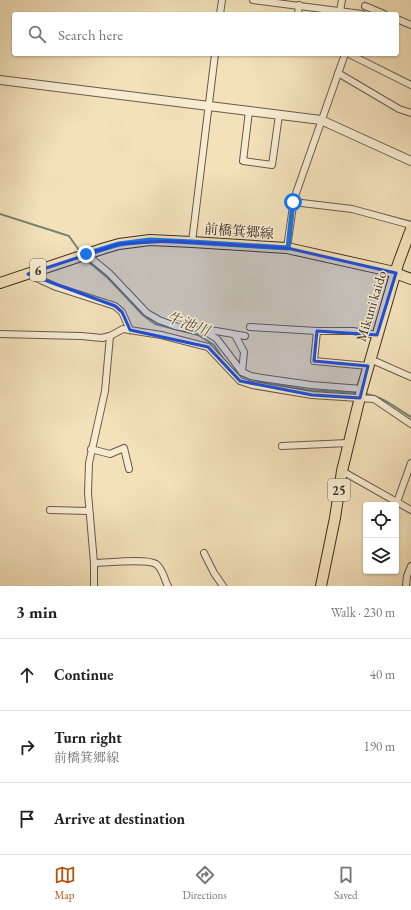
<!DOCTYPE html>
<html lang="en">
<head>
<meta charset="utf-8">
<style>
  :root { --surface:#fff; --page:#f2f2f2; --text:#222; --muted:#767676; --line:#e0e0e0; --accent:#b45309 }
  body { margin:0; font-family:"EB Garamond","Noto Serif JP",serif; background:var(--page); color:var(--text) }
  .controls { position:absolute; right:12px; bottom:12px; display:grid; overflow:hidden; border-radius:4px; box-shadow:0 1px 3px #0004 }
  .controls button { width:36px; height:36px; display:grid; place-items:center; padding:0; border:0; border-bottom:1px solid var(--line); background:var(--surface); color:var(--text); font:20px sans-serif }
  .stop { position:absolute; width:12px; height:12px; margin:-9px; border:3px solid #1a73e8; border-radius:50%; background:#fff }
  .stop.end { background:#1a73e8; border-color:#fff; box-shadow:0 1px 4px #0008 }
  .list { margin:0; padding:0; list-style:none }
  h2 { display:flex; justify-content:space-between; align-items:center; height:52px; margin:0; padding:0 16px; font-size:17px }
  h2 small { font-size:13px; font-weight:400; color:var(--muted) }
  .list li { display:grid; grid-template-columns:26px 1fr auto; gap:12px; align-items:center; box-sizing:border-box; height:72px; padding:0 16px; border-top:1px solid var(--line) }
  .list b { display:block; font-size:15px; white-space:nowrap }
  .list p { margin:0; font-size:13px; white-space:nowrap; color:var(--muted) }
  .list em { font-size:13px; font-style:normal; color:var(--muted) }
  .icon { flex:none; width:22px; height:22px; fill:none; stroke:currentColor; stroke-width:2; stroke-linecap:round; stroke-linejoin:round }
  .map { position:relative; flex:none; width:411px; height:586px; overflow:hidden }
  .search { position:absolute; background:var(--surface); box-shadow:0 1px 3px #0004; left:12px; right:12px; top:12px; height:44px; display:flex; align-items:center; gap:10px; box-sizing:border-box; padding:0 14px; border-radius:4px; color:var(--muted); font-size:15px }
  .sheet { height:268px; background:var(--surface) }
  nav { display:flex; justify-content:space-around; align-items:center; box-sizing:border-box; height:56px; border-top:1px solid var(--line); background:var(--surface); font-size:11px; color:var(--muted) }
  nav a { display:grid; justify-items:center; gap:2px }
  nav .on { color:var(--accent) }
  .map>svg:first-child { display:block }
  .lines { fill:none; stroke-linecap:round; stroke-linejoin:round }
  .stream { stroke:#768475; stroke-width:2 }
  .minor-casing { stroke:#6a5a49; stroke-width:8 }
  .tertiary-casing { stroke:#6a5a49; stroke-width:10 }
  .primary-casing { stroke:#3d2d23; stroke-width:12 }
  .minor { stroke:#f7ecd2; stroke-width:6 }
  .tertiary { stroke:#f7ecd2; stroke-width:8 }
  .primary { stroke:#f3e1ba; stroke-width:10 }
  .route { stroke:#1a73e8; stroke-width:5 }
  .marked { fill:#1d4ed8; fill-opacity:0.2; stroke:#1d4ed8; stroke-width:3; stroke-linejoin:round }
  .labels { text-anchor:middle; stroke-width:3; stroke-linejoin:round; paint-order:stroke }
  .shield { fill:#f7ecd2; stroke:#756658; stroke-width:1 }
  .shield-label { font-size:13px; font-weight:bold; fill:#3d2d23 }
  .street-label { font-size:14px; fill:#3d2d23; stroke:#f7ecd2 }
  .water-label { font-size:15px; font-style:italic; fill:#555145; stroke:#f7ecd2 }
</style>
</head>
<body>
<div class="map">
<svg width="411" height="586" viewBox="0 0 411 586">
  <rect width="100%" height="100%" fill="#f3e1ba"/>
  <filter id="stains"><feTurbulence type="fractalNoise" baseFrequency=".005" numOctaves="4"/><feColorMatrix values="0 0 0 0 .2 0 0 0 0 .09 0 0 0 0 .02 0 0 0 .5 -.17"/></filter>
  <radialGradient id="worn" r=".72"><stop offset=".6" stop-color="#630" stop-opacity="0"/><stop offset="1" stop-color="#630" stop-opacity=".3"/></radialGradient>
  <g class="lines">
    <g class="stream">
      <polyline points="0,214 69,236 81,253"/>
      <polyline points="85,259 108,278 143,315 155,324 198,335 214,345 224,360"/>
      <polyline points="233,369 240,375 261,382 308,390 358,393"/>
      <path d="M365 394C382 396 396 408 411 417"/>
    </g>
    <defs>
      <g id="minor">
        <polyline points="253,0 362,14"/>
        <polyline points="365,6 384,14"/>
        <polyline points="340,11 342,0"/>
        <polyline points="220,14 222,0"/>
        <polyline points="298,14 299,5"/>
        <polyline points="397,19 411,25"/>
        <polyline points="349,54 411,85"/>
        <polyline points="338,73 399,109 411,113"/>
        <polyline points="249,111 243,161 272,165 279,115"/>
        <polyline points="293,202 352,209 411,225"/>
        <polyline points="192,242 215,54"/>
        <polyline points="287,248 294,199 345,54"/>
        <polyline points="89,253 92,259 109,273 147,313 159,320 175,326 206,332 217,339 242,372 251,376 262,378 311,385 362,389"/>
        <polyline points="28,274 56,287 115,306 122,312 130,330"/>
        <polyline points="250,327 317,331 353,331 377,335"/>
        <polyline points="317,331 314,361 368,366"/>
        <polyline points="206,332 210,330 245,336"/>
        <polyline points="0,334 81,336 102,338 110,336"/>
        <polyline points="235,335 244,352 242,372"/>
        <polyline points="370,359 411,377"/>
        <polyline points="282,446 348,443"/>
        <polyline points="91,449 110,454 124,448 129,469"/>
        <polyline points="342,471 411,510"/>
        <polyline points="397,502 411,463"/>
        <polyline points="50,510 89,511"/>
        <polyline points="204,553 214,573 223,586"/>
        <path d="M94 563C107 563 146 558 156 564 163 569 164 579 168 586"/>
        <polyline points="94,586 94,563 88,493 89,463 105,391 110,336 123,329 161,335 208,347 240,381 252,385 312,395 374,399 411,424"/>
        <polyline points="406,586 407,576 411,566"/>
      </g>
      <polyline id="tertiary" points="0,80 321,120 411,161"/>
      <g id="primary">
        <polyline points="0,283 105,248 119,244 150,240 192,242 287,248 390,271 411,279"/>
        <polyline points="321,586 335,518 342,471 362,389 398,264 411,229"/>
      </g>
    </defs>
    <use href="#minor" class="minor-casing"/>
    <use href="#tertiary" class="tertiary-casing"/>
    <use href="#primary" class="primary-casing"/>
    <use href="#minor" class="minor"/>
    <use href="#tertiary" class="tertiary"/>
    <use href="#primary" class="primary"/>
  </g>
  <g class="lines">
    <polyline class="route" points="86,254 119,244 150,240 192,242 288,248 293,202"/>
  </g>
  <path class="marked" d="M169 241 287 248 396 273 377 335 317 331 314 361 368 366 360 398 312 395 240 381 208 347 130 330 122 312 115 306 28 274 119 244Z"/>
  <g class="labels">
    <g class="shield">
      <rect x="30" y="259" width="16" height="22" rx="3"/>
      <rect x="328" y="479" width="22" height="22" rx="3"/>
    </g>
    <g class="shield-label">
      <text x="38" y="275">6</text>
      <text x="339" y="495">25</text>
    </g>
    <g class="street-label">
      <text transform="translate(239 231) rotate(4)" y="5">前橋箕郷線</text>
      <text transform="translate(371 306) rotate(-73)" y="5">Mikuni kaido</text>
    </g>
    <g class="water-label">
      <text transform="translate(188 324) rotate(20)" y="5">牛池川</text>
    </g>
  </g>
  <rect width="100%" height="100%" filter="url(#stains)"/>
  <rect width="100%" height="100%" fill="url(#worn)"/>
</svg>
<div class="controls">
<button><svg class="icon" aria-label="locate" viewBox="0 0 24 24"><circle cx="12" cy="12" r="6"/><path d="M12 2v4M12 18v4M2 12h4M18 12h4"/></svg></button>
<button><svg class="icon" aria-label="layers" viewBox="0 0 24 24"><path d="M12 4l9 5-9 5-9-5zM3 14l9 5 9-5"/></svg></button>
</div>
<div class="stop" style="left:293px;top:202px"></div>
<div class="stop end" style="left:86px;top:254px"></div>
<div class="search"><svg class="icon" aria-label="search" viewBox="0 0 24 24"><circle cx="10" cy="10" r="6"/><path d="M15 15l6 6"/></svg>Search here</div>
</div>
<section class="sheet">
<h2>3 min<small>Walk · 230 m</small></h2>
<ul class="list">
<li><svg class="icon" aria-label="ahead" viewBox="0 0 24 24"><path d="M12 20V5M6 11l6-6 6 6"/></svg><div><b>Continue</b></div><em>40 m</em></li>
<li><svg class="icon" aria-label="right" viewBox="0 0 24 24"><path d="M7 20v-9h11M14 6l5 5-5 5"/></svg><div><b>Turn right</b><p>前橋箕郷線</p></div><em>190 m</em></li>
<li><svg class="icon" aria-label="arrive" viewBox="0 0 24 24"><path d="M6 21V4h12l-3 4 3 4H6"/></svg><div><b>Arrive at destination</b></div></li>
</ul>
</section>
<nav>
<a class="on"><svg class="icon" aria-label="map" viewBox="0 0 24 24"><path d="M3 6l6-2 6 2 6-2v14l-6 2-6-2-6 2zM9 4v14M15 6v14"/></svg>Map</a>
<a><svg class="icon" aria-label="directions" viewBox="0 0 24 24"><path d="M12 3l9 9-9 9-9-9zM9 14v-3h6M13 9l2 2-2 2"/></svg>Directions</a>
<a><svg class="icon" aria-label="saved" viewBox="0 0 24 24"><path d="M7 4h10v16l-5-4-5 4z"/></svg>Saved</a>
</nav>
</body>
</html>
